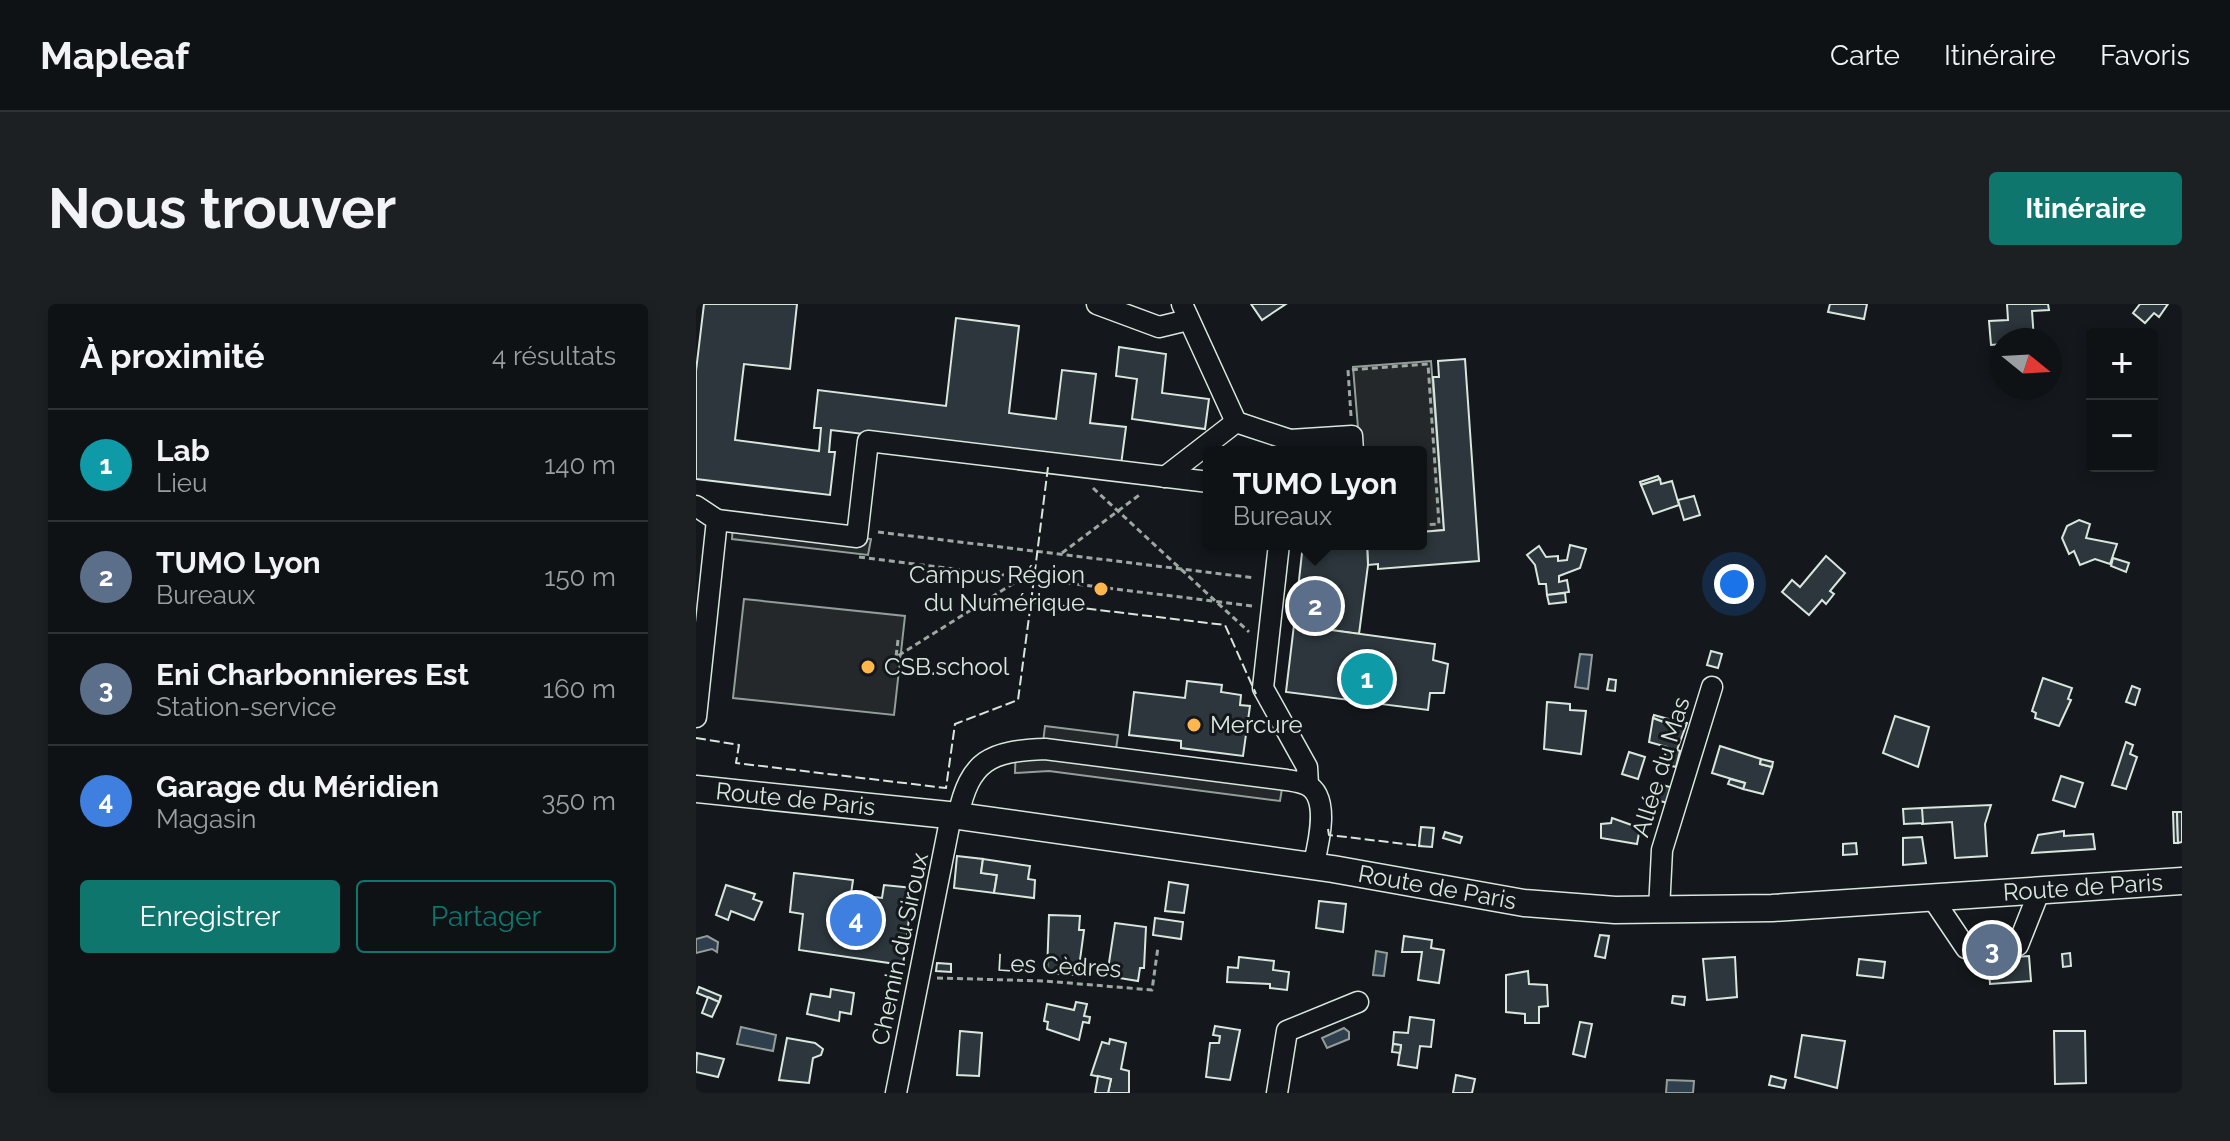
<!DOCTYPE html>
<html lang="fr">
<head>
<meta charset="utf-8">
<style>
  :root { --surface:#0f1215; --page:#1d2022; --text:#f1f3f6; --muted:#9b9ea0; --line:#2f3234; --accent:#0f766e }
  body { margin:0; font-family:Raleway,sans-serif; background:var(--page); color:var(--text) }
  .controls { position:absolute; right:24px; top:24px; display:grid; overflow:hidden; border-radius:8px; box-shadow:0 4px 12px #0003 }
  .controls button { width:72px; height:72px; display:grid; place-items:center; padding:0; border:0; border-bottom:2px solid var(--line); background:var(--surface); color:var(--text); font:40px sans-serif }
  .compass { position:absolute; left:1294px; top:24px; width:72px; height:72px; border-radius:50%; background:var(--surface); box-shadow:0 4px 12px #0003; rotate:108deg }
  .you { position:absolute; left:1038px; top:280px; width:28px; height:28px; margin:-20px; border:6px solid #fff; border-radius:50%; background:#1a73e8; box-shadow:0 0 0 12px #1a73e833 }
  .badge { display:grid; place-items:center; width:52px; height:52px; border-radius:50%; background:var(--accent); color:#fff; font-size:26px; font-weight:700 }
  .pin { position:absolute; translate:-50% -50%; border:4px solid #fff; box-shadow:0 2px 8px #0006 }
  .popup { position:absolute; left:507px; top:142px; width:224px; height:104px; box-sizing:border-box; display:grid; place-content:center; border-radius:8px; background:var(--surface); filter:drop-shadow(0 2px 6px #0005); font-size:26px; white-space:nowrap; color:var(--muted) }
  .popup b { font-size:30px; color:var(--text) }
  .popup::after { content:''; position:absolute; left:50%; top:100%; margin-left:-16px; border:16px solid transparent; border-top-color:var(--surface) }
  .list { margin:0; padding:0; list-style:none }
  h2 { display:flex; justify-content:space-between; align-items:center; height:104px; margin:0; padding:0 32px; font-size:34px }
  h2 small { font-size:26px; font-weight:400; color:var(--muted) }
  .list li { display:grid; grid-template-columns:52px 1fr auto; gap:24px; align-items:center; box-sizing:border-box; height:112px; padding:0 32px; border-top:2px solid var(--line) }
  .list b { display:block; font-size:30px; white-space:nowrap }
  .list p { margin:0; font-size:26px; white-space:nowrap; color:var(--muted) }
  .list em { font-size:26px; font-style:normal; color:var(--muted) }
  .actions { display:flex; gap:16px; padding:24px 32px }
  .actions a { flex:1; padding:18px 0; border:2px solid var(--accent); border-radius:8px; text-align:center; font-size:28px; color:var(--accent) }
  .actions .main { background:var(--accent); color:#fff }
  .map { position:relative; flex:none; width:1486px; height:789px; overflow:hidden; border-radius:8px }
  header { display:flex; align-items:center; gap:48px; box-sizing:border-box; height:112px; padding:0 40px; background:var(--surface); border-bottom:2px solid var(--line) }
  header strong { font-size:38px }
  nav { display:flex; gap:44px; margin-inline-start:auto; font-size:28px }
  .intro { display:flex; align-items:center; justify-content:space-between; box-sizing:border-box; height:192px; padding:0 48px }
  h1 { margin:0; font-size:56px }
  .button { padding:20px 36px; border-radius:8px; background:var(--accent); color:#fff; font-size:28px; font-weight:700 }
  main { display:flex; gap:48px; padding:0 48px }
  aside { flex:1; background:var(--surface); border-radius:8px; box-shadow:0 4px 12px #0003 }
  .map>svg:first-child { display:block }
  .parking { fill:#24282b; stroke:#939e99; stroke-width:2 }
  .water { fill:#2f3f4d; stroke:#939e99; stroke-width:2 }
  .building { fill:#2c363c; stroke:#d8e6dc; stroke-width:2 }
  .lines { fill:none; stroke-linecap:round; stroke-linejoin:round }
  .minor-casing { stroke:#d8e6dc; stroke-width:23 }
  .major-casing { stroke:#d8e6dc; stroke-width:29 }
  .path { stroke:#9da8a2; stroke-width:3; stroke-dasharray:6 4; stroke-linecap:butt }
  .minor { stroke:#14181c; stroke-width:20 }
  .major { stroke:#14181c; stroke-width:26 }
  .fence { stroke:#d8e6dc; stroke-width:2; stroke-dasharray:10 4; stroke-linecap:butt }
  .poi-dot { fill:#ffb74d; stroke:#14181c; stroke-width:3 }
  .labels { text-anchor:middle; stroke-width:6; stroke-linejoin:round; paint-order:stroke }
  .poi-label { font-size:24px; fill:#d8e6dc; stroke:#14181c; text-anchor:start }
  .street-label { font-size:24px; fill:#d8e6dc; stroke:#14181c }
</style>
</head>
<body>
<header>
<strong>Mapleaf</strong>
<nav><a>Carte</a><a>Itinéraire</a><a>Favoris</a></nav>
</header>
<div class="intro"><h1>Nous trouver</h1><a class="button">Itinéraire</a></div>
<main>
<aside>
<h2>À proximité<small>4 résultats</small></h2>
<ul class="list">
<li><span class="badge" style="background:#0f9aa8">1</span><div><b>Lab</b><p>Lieu</p></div><em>140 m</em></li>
<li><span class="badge" style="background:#5c6f8a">2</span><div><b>TUMO Lyon</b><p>Bureaux</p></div><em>150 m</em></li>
<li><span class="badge" style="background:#5c6f8a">3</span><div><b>Eni Charbonnieres Est</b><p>Station-service</p></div><em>160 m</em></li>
<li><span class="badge" style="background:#3f7fe0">4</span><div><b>Garage du Méridien</b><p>Magasin</p></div><em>350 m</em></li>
</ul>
<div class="actions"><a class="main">Enregistrer</a><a>Partager</a></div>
</aside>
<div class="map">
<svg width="1486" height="789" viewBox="0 0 1486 789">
  <rect width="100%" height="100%" fill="#14181c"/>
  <g class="parking">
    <polygon points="735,57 748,226 725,228 725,148 664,148 657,63"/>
    <polygon points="37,219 175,235 172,251 36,235"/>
    <polygon points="48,295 209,312 198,411 37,394"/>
    <polygon points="349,422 422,431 420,445 589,466 584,497 353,467 319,469 320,440 347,438"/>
  </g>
  <g class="water">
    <polygon points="884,350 896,351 892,385 879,383"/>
    <polygon points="11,632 22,638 21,648 16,645 0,649 0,635"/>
    <polygon points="680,647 691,649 688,672 677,671"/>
    <polygon points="45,723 80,731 77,747 41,740"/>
    <polygon points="648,724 653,728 653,735 631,744 626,734"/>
    <polygon points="971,776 998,777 997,789 970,789"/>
  </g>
  <g class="building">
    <polygon points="8,0 101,0 94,65 48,60 39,136 123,147 125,124 118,124 122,86 250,102 260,14 323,22 313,109 360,115 366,66 400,70 394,119 430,123 425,161 135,126 133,148 139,148 134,191 0,175 0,67"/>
    <polygon points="555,0 590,0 566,16"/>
    <polygon points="1134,0 1171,0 1168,15 1132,8"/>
    <polygon points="1311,0 1352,0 1353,6 1336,7 1338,36 1306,36 1306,40 1295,41 1293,17 1312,16"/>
    <polygon points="1444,0 1472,0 1463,13 1458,9 1449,19 1437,9"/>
    <polygon points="423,43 470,50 466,89 513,95 509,125 436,115 441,75 420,72"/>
    <polygon points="769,55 783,257 682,265 682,260 672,261 671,240 725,240 725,228 748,226 737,73 743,73 742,57"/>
    <polygon points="962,172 964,175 945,181 944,178"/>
    <polygon points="964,175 965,180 976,177 983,201 957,210 945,181"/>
    <polygon points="998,192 1004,211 988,216 982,196"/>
    <polygon points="1383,216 1394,220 1390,234 1421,240 1414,260 1399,255 1384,261 1378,247 1373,250 1366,234 1371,222"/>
    <polygon points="607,240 671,240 672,261 663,330 598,321"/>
    <polygon points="874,241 890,245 884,264 863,272 863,278 871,276 873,288 851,291 850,280 843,280 839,261 831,251 843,242 850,253 862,252 862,257 871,256"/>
    <polygon points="1130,252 1149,269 1134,287 1138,290 1130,300 1126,296 1113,311 1086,288 1096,276 1104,283"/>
    <polygon points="1417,254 1433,259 1430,268 1415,262"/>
    <polygon points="869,289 870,298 853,300 851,291"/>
    <polygon points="598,321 739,340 737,356 752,360 748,389 734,389 732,406 590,388"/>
    <polygon points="1015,347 1026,350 1022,364 1011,361"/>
    <polygon points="1347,374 1376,384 1372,395 1375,396 1363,422 1339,414 1340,409 1336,407"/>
    <polygon points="913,375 920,376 919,387 911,386"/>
    <polygon points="491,377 526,381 525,388 545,391 544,401 554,402 547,452 485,444 485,437 433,431 438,388 489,394"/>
    <polygon points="1436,382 1444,385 1439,401 1430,398"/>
    <polygon points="851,398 874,400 874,406 890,407 885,450 848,445"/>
    <polygon points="958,411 976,416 975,421 957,414"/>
    <polygon points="1199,412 1233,423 1222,463 1187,449"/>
    <polygon points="957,414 975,421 976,415 991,419 981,446 984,447 980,463 967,460 971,443 953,438"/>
    <polygon points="1430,438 1437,441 1434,450 1441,453 1430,485 1416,481"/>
    <polygon points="1024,442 1065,455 1064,460 1076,463 1067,490 1047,485 1049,479 1016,469"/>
    <polygon points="933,448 949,453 942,475 926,470"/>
    <polygon points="1065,455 1077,458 1076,463 1064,460"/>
    <polygon points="1365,472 1387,479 1379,503 1357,496"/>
    <polygon points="1034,475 1049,479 1047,485 1032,480"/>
    <polygon points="963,480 974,483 980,492 977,500 959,496"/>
    <polygon points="1295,501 1289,520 1291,552 1259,554 1256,518 1226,520 1226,504"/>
    <polygon points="1226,504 1227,519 1208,520 1207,505"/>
    <polygon points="1477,508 1481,508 1482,539 1478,539"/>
    <polygon points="1481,508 1486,508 1486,538 1482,539"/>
    <polygon points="916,514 944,524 941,540 905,534 905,520 915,519"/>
    <polygon points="725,523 738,524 736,543 723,542"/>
    <polygon points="1368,527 1368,532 1397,530 1399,545 1336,549 1342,531"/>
    <polygon points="749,528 766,533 764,539 747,534"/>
    <polygon points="1226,533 1230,559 1207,561 1207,534"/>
    <polygon points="1160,539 1161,550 1147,551 1147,540"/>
    <polygon points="261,552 287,555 285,569 301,571 298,589 258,584"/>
    <polygon points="287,555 334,562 332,575 339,576 338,594 298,589 301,571 285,569"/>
    <polygon points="98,569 157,576 155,590 186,594 188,581 217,584 207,661 103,646 107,610 94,608"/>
    <polygon points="473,578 492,581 488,609 469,607"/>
    <polygon points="30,581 59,590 57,595 66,598 58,616 35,607 32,616 20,611"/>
    <polygon points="623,597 650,600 647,628 620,624"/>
    <polygon points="353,611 384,612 383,626 388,626 382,671 351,669"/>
    <polygon points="459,614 487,618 485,635 457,631"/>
    <polygon points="419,619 450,623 448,664 444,664 442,677 411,672"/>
    <polygon points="1302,626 1305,661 1286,663 1283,628"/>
    <polygon points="904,631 913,632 909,654 899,652"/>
    <polygon points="708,632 736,636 735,644 748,646 743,679 722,676 726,648 706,648"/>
    <polygon points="1374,649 1375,662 1367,663 1366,650"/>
    <polygon points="1333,652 1335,677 1294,680 1292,655"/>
    <polygon points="543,653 578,657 577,666 593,668 591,686 574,684 574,680 531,678 532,663 542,664"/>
    <polygon points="1039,653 1041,693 1011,696 1007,655"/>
    <polygon points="1163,655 1189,658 1187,674 1161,671"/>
    <polygon points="241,659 255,660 255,668 240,667"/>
    <polygon points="832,667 833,680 851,681 852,702 843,703 843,719 829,719 829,710 810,708 810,671"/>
    <polygon points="3,683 25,692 23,698 1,689"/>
    <polygon points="135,685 158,689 155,710 144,708 143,717 111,710 115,690 134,693"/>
    <polygon points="977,692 989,693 988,701 976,699"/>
    <polygon points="12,693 23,698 16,713 6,709"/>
    <polygon points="380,698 391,700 388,712 394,713 393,719 387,718 383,736 351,725 352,718 348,717 351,700 378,706"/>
    <polygon points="714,713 738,716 735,743 724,742 721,764 702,761 705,741 697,740 698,728 712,729"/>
    <polygon points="884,718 896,720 889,753 877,750"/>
    <polygon points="519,722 544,726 534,776 510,773 514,739 523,739 524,732 517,731"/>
    <polygon points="264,727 286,729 283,772 261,771"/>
    <polygon points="1358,727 1389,727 1390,779 1359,780"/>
    <polygon points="1106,731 1149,737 1141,784 1099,773"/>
    <polygon points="91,734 119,739 127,745 125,751 117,754 113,779 83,776"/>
    <polygon points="414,735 430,739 425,765 433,767 433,789 412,789 415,775 395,771 406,738 413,740"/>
    <polygon points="697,740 705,741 704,749 696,748"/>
    <polygon points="1,749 28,755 22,773 0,768"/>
    <polygon points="760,771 779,775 776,789 757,789"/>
    <polygon points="402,772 415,775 412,789 399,789"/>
    <polygon points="1075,772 1090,776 1088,784 1073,781"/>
  </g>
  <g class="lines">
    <defs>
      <g id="minor">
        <polyline points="401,0 463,23 492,16"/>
        <polyline points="486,0 540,118 594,136 593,148"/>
        <polyline points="594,136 656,132 657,148"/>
        <polyline points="469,173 540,118"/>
        <polyline points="0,202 21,216 0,413"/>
        <polyline points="21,216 161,233 172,137 513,178"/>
        <polyline points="583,240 567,384 611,463 612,481"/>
        <path d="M262 512C274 456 294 447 349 445L591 476C597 477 605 478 611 481 635 493 622 542 617 563"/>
        <polyline points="1237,595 1270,644 1322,641 1343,588"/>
        <polyline points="963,606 966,546 1016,383"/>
        <polyline points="200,789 255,512"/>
        <polyline points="581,789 591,727 662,698"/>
      </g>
      <g id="major">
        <path id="s1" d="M0 485 262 512 637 565 828 599 919 606 1076 604 1486 577"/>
      </g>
    </defs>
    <use href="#minor" class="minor-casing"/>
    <use href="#major" class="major-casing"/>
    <g class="path">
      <polyline points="655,112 652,66 732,60 743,220 725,221"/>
      <polyline points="397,184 553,328"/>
      <polyline points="182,228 559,274"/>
      <polyline points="366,249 446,189"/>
      <polyline points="163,253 556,302"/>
      <polyline points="202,336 200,353 326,274"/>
      <polyline points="241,674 349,677 456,686 462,643"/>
    </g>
    <use href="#minor" class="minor"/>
    <use href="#major" class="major"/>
    <g class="fence">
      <polyline points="335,298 352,163"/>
      <polyline points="0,434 43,441 40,459 250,484 259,420 322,396 335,298 529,321 560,390"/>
      <polyline points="632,525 633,531 726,542"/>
    </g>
  </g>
  <g class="poi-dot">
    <circle cx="405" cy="285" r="8"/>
    <circle cx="172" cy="363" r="8"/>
    <circle cx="498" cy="421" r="8"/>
  </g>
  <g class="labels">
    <g class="poi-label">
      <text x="389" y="279" text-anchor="end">Campus Région<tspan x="389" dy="28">du Numérique</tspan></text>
      <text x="188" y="371">CSB.school</text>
      <text x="514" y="429">Mercure</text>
    </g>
    <g class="street-label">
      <text transform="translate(965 463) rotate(-73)" y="8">Allée du Mas</text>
      <text dy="8" stroke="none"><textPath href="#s1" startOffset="100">Route de Paris</textPath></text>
      <text dy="8" stroke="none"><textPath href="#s1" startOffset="748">Route de Paris</textPath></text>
      <text dy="8" stroke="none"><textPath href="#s1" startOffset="1396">Route de Paris</textPath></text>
      <text transform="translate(204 645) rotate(-78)" y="8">Chemin du Siroux</text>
      <text transform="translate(363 662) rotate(3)" y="8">Les Cèdres</text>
    </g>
  </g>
</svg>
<div class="controls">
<button>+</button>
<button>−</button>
</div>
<svg class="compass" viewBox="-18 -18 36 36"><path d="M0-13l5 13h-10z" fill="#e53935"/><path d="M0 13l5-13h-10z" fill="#9b9ea0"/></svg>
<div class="you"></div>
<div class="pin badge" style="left:671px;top:375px;background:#0f9aa8">1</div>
<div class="pin badge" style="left:619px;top:302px;background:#5c6f8a">2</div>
<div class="popup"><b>TUMO Lyon</b>Bureaux</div>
<div class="pin badge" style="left:1296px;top:646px;background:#5c6f8a">3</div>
<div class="pin badge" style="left:160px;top:616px;background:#3f7fe0">4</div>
</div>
</main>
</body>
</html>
